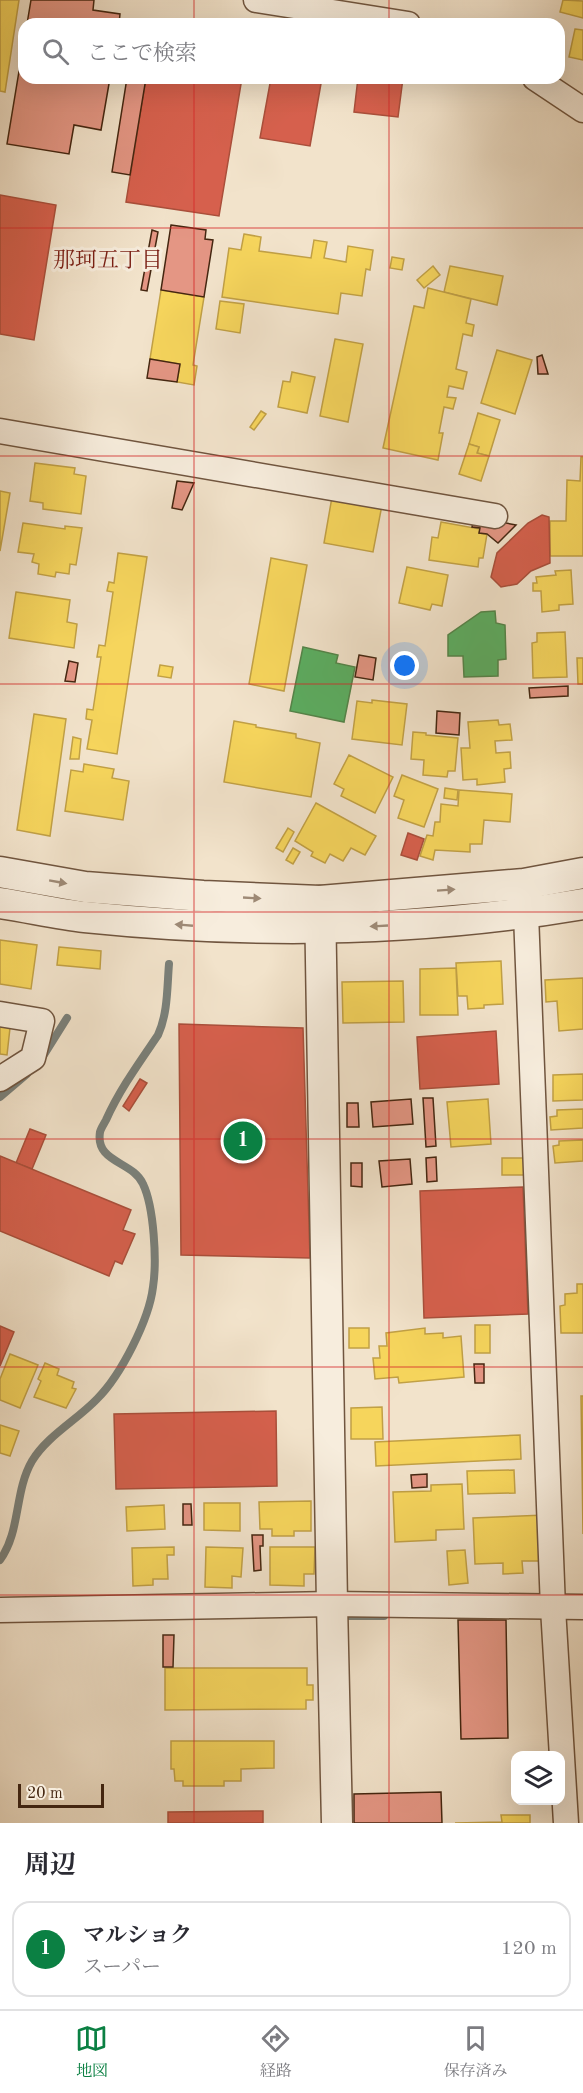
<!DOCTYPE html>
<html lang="ja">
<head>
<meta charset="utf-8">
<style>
  :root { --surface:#fff; --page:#f7f7f7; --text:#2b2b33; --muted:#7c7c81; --line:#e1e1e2; --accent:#0b8043 }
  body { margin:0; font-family:"Old Standard TT","Noto Serif JP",serif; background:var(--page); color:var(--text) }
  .controls { position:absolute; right:18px; bottom:18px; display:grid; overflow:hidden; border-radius:12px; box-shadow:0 6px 24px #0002 }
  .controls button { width:54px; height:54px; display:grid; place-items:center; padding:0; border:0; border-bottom:2px solid var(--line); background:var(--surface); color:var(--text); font:30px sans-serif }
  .scale { position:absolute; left:18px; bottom:15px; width:86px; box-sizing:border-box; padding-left:6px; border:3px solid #442610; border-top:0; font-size:16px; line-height:21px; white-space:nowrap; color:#442610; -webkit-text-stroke:4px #f7eddd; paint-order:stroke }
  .you { position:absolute; left:405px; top:666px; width:21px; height:21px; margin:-15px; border:4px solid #fff; border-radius:50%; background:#1a73e8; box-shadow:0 0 0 9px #1a73e833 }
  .badge { display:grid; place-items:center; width:39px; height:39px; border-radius:50%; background:var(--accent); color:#fff; font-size:20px; font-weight:700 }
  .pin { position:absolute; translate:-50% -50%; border:3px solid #fff; box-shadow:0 2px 6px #0006 }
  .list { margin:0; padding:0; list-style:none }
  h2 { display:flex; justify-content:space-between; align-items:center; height:78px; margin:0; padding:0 24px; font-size:26px }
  h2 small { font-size:20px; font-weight:400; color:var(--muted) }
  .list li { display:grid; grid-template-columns:39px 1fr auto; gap:18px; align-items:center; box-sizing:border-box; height:96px; margin:0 12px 12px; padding:0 12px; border:2px solid var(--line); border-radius:18px }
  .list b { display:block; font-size:22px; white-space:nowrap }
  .list p { margin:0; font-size:20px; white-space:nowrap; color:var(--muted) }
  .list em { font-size:20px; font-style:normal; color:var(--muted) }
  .icon { flex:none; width:33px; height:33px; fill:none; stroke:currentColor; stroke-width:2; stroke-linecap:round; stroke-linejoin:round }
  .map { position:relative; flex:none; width:583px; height:1823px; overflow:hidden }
  .search { position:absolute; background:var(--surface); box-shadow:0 6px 24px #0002; left:18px; right:18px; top:18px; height:66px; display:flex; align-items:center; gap:15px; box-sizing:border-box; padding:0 21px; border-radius:18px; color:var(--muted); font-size:22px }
  .sheet { height:186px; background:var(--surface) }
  nav { display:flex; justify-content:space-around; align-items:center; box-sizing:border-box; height:84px; border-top:2px solid var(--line); background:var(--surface); font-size:16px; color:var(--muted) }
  nav a { display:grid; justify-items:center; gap:3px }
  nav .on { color:var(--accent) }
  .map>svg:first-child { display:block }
  .homes { fill:#f6d55c; stroke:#c1a045; stroke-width:1.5 }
  .shops { fill:#d6604d; stroke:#aa4f3b; stroke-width:1.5 }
  .public { fill:#5aae61; stroke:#538549; stroke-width:1.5 }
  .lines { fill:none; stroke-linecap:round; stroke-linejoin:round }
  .stream { stroke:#7a807a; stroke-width:8 }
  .building { fill:#e49684; stroke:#442610; stroke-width:1.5 }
  .minor-casing { stroke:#70553f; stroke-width:27 }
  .tertiary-casing { stroke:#70553f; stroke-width:33 }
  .minor { stroke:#f7eddd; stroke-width:24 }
  .tertiary { stroke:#f7eddd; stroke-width:30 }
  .oneway { fill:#9e8a76 }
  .grid { fill:none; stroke:#d62828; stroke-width:1.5; stroke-opacity:0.55 }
  .labels { text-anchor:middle; stroke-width:6; stroke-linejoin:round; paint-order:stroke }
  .neighbourhood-label { font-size:22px; fill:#7a1f14; stroke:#f7eddd }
</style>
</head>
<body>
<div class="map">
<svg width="583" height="1823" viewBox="0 0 583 1823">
  <rect width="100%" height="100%" fill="#f2e3cb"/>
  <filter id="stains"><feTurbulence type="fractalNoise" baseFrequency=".00333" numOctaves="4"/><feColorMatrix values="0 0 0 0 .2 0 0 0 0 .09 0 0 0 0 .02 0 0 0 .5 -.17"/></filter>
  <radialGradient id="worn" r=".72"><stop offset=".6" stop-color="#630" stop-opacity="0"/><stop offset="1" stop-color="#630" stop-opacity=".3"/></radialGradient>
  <g class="homes">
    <polygon points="0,0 19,0 5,92 0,91"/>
    <polygon points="563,0 583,1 583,18 560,12"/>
    <polygon points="575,29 583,30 583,60 569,57"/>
    <polygon points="244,234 261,237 259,251 311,258 314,240 327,242 324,258 346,262 348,246 373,250 370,270 366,269 362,296 341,293 338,314 222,297 229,248 241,250"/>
    <polygon points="392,257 404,259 402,270 390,268"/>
    <polygon points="433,266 440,275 424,288 417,280"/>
    <polygon points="450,266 503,276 497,305 444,292"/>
    <polygon points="428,288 471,299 466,323 474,325 472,336 463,334 456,369 467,372 463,389 449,386 447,397 456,398 453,409 444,407 439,433 443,433 438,460 383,448 414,306 424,308"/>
    <polygon points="161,290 204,297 193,365 197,366 194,385 177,382 180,364 150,359"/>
    <polygon points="220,301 244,304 240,333 216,329"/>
    <polygon points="335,339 363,344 348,422 320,416"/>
    <polygon points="497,350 532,360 515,414 481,403"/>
    <polygon points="292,372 315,377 307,413 278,407 283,381 290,382"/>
    <polygon points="261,411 266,414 254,430 250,427"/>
    <polygon points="478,413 500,420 489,456 477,453 479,447 469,444"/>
    <polygon points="469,444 479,447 477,453 489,456 481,481 459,474"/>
    <polygon points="581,457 583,457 583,556 550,556 550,521 566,521 567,480 580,481"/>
    <polygon points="35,463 75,468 74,474 86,476 81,514 43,509 43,503 30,501"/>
    <polygon points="0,491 10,493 0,551"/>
    <polygon points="332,497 382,505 373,552 324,543"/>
    <polygon points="441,522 480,529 479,533 487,534 483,558 479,558 478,567 429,560 432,537 438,538"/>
    <polygon points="23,523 65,529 65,526 82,528 76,565 70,564 69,574 56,572 55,577 38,574 39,564 32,562 34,554 18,552"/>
    <polygon points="118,553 147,557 117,754 87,749 92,720 86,719 87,709 93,710 101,657 97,657 99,645 105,646 113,592 107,591 109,582 114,583"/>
    <polygon points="271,558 307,565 284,691 249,684"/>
    <polygon points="407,567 448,575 442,606 432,604 430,610 399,603"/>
    <polygon points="571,570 573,604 559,605 559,610 542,612 541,591 533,591 533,583 537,583 536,577 556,575 555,571"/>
    <polygon points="16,592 70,600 67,622 77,624 74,648 9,638"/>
    <polygon points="565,632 567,677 533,678 532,643 537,642 537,633"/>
    <polygon points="577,658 583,658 583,684 578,684"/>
    <polygon points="160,665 173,667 171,678 158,676"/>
    <polygon points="372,700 407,704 402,745 352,739 357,701 372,703"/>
    <polygon points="34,714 66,719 50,836 17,830"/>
    <polygon points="498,720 499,725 510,724 512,740 495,741 496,753 510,752 511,768 504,769 505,782 477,785 477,779 463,780 461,748 470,748 468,722"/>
    <polygon points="234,721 256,725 256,727 296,734 296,738 320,743 311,797 224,782"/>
    <polygon points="413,732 426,733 426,735 458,738 455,771 448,771 447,777 423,775 424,760 411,759"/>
    <polygon points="73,737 81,739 79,759 70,759"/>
    <polygon points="349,755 393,777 375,813 341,796 344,789 334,784"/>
    <polygon points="84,764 114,769 112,778 129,781 123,820 65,811 71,770 83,772"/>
    <polygon points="402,775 438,789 424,827 398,818 404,800 394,796"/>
    <polygon points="445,788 458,790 457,800 444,798"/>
    <polygon points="459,790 512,794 510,822 484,820 482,844 470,844 470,852 435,850 433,860 420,856 427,835 433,836 435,822 440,822 441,804 458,806"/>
    <polygon points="316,803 376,836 365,855 351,848 343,861 330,854 325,863 311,856 313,852 295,841"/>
    <polygon points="288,828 294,832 283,852 276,848"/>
    <polygon points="293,848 300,852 293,864 286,860"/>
    <polygon points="0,940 37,945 31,989 0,984"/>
    <polygon points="59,947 101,951 100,969 57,965"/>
    <polygon points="501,961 503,1004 484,1005 484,1008 468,1009 467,996 458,996 456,963"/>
    <polygon points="456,968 458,1015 420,1015 420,969"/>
    <polygon points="583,978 583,1029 559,1031 557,1001 546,1002 545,980"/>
    <polygon points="403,981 404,1022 343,1023 342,982"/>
    <polygon points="0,1018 11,1019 7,1055 0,1054"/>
    <polygon points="583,1074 583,1100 553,1101 553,1075"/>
    <polygon points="488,1099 491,1144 451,1147 447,1102"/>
    <polygon points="583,1109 583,1128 551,1130 550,1117 557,1116 557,1110"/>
    <polygon points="583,1140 583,1161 555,1163 553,1146 559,1145 559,1141"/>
    <polygon points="502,1158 524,1158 525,1175 502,1175"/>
    <polygon points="577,1284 583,1284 583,1333 561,1333 560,1306 565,1305 565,1294 577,1293"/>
    <rect x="475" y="1325" width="15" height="28"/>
    <rect x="349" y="1328" width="20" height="20"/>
    <polygon points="425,1328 425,1334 443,1333 443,1338 461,1336 464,1377 399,1383 398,1377 375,1379 373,1358 380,1358 379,1346 387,1346 386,1333"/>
    <polygon points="10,1354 38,1365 20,1408 0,1400 0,1379"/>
    <polygon points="45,1363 59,1369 57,1375 74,1382 72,1388 76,1389 66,1408 34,1397 41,1381 38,1379"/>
    <polygon points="581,1396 583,1396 583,1534"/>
    <polygon points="382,1407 383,1439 351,1439 351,1408"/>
    <polygon points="0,1425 19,1431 10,1456 0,1453"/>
    <polygon points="520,1435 521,1459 376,1466 375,1442"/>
    <polygon points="514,1470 515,1493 468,1494 467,1471"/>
    <polygon points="462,1484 464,1529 436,1530 436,1540 395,1542 393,1492 431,1491 431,1485"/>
    <polygon points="311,1501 311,1531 294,1531 294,1536 272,1536 272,1529 260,1529 259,1502"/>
    <polygon points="204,1503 240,1503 240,1531 204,1530"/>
    <polygon points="164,1505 165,1529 127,1531 126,1507"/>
    <polygon points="545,1515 546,1561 522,1561 523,1573 503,1574 503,1563 475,1564 473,1518"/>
    <polygon points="174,1547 174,1555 167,1555 168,1579 153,1579 153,1585 133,1586 132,1548"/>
    <polygon points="206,1547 243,1548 241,1577 232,1576 232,1588 205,1587"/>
    <polygon points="270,1547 315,1547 314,1574 304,1574 304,1586 270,1585"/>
    <polygon points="465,1550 468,1583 449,1585 447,1551"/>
    <polygon points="165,1668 307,1668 307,1685 313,1685 313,1700 306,1700 306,1709 165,1710"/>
    <polygon points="171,1741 274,1741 274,1768 241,1769 241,1781 224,1781 224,1786 183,1786 183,1781 175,1781 174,1769 171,1769"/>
    <polygon points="501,1815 530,1815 530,1823 455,1823 502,1822"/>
  </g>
  <g class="shops">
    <polygon points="146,78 242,78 219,216 126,202"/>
    <polygon points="271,78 322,78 310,146 260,138"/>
    <polygon points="358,78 403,78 398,117 354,112"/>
    <polygon points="0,195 56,205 34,340 0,334"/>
    <polygon points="542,515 549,517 550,563 531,571 517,584 501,587 491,577 497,553 528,523"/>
    <polygon points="408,833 424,839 417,860 401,855"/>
    <polygon points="179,1024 303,1028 310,1258 181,1255"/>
    <polygon points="496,1031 499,1084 420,1089 417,1037"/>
    <polygon points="140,1079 147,1083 129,1111 123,1106"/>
    <polygon points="30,1129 46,1135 32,1169 16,1163"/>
    <polygon points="0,1156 131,1210 123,1230 135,1234 122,1264 115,1261 109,1276 0,1231"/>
    <polygon points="523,1187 528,1314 424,1318 420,1191"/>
    <polygon points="0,1326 14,1332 0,1366"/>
    <polygon points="276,1411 277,1486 116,1489 114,1414"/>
    <polygon points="263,1811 263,1823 168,1823 168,1812"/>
  </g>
  <g class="public">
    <polygon points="495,611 496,623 505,625 506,659 498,660 498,676 464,677 463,656 448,656 448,635 481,612"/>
    <polygon points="303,647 338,655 336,663 355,667 344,722 290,711"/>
  </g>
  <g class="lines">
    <g class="stream">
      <polyline points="42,1058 67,1018"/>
      <polyline points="0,1097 27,1074"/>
      <path d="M0 1560C21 1531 14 1492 32 1461 47 1436 77 1420 97 1399 121 1375 149 1320 153 1287 157 1261 154 1207 143 1184 133 1161 95 1163 100 1132 101 1128 104 1124 106 1120 120 1089 139 1063 158 1035 168 1013 167 988 169 964"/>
      <polyline points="336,1616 384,1616"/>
    </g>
  </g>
  <g class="building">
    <polygon points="31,0 94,0 93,10 120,14 119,24 27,24"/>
    <polygon points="24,41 24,78 110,78 101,130 74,125 69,154 7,144"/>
    <polygon points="127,78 146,78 130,175 112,172"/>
    <polygon points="171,225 206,230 205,239 213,240 204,297 161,290"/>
    <polygon points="152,230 158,232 147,291 141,290"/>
    <polygon points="542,355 548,374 538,374 537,357"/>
    <polygon points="150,359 180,364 177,382 147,378"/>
    <polygon points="177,481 194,483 182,510 172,508"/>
    <polygon points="474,517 516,525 498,543 487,534 479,533 480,528 472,527"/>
    <polygon points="359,655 376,658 373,680 355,677"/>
    <polygon points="69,661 78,663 75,682 65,681"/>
    <polygon points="568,686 568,696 530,698 529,688"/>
    <polygon points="437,711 460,713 459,735 436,733"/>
    <polygon points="423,1098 433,1098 436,1146 426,1147"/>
    <polygon points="411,1099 413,1124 373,1127 371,1102"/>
    <polygon points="347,1103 358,1103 359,1127 347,1127"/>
    <polygon points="436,1157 437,1181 427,1182 426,1158"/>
    <polygon points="410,1159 412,1184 382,1187 379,1161"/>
    <polygon points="351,1163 362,1163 362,1187 351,1186"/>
    <polygon points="474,1364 484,1364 484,1383 475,1383"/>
    <polygon points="427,1474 427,1487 412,1488 411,1475"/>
    <polygon points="183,1504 191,1504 192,1525 183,1525"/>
    <polygon points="252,1535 263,1535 263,1546 260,1546 261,1570 254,1571"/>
    <polygon points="458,1620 506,1620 508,1738 461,1739"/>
    <polygon points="163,1635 174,1635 173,1667 163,1667"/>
    <polygon points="441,1792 442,1823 354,1823 354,1794"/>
  </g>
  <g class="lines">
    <defs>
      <g id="minor">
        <polyline points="256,0 408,24"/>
        <polyline points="535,78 583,110"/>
        <polyline points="0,431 495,516"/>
        <polyline points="526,914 553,1608 566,1823"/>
        <polyline points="0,1014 42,1021 33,1058 0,1079"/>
        <polyline points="0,1610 332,1604 583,1607"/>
      </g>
      <g id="tertiary">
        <polyline points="0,872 85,887 203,896 320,901 524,884 583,873"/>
        <polyline points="320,901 332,1604 337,1823"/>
        <path d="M0 903C28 907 57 914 85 917 251 934 419 932 583 904"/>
      </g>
    </defs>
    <use href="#minor" class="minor-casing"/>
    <use href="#tertiary" class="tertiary-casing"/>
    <use href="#minor" class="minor"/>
    <use href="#tertiary" class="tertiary"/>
  </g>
  <defs><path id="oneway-solid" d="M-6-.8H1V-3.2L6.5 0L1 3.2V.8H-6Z" transform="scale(1.5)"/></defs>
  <g class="oneway">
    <use href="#oneway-solid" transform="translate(58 882) rotate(10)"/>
    <use href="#oneway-solid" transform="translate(446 890) rotate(-4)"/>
    <use href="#oneway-solid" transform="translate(252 898) rotate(3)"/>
    <use href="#oneway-solid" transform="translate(184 925) rotate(-175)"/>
    <use href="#oneway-solid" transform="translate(379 926) rotate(177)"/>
  </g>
  <path class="grid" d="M194 0V24M389 0V24M194 78V1823M389 78V1823M0 228H583M0 456H583M0 684H583M0 912H583M0 1139H583M0 1367H583M0 1595H583"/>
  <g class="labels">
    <g class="neighbourhood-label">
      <text x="108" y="267">那珂五丁目</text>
    </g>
  </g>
  <rect width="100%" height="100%" filter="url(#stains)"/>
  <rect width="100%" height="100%" fill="url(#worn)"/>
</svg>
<div class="controls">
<button><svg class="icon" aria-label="layers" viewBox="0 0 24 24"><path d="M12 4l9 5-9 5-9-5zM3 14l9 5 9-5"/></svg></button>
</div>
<div class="scale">20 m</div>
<div class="you"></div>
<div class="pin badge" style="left:243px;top:1141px">1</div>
<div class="search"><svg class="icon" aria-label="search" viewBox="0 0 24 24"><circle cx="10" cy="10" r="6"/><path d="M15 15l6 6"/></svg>ここで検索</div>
</div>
<section class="sheet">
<h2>周辺<small></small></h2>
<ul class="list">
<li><span class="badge">1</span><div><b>マルショク</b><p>スーパー</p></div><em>120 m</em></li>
</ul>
</section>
<nav>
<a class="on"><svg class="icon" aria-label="map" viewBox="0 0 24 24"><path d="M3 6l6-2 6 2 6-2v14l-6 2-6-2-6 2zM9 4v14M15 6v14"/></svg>地図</a>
<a><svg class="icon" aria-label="directions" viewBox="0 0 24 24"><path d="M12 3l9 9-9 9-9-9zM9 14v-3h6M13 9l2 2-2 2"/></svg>経路</a>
<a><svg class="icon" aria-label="saved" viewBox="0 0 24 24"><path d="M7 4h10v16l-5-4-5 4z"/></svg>保存済み</a>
</nav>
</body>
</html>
